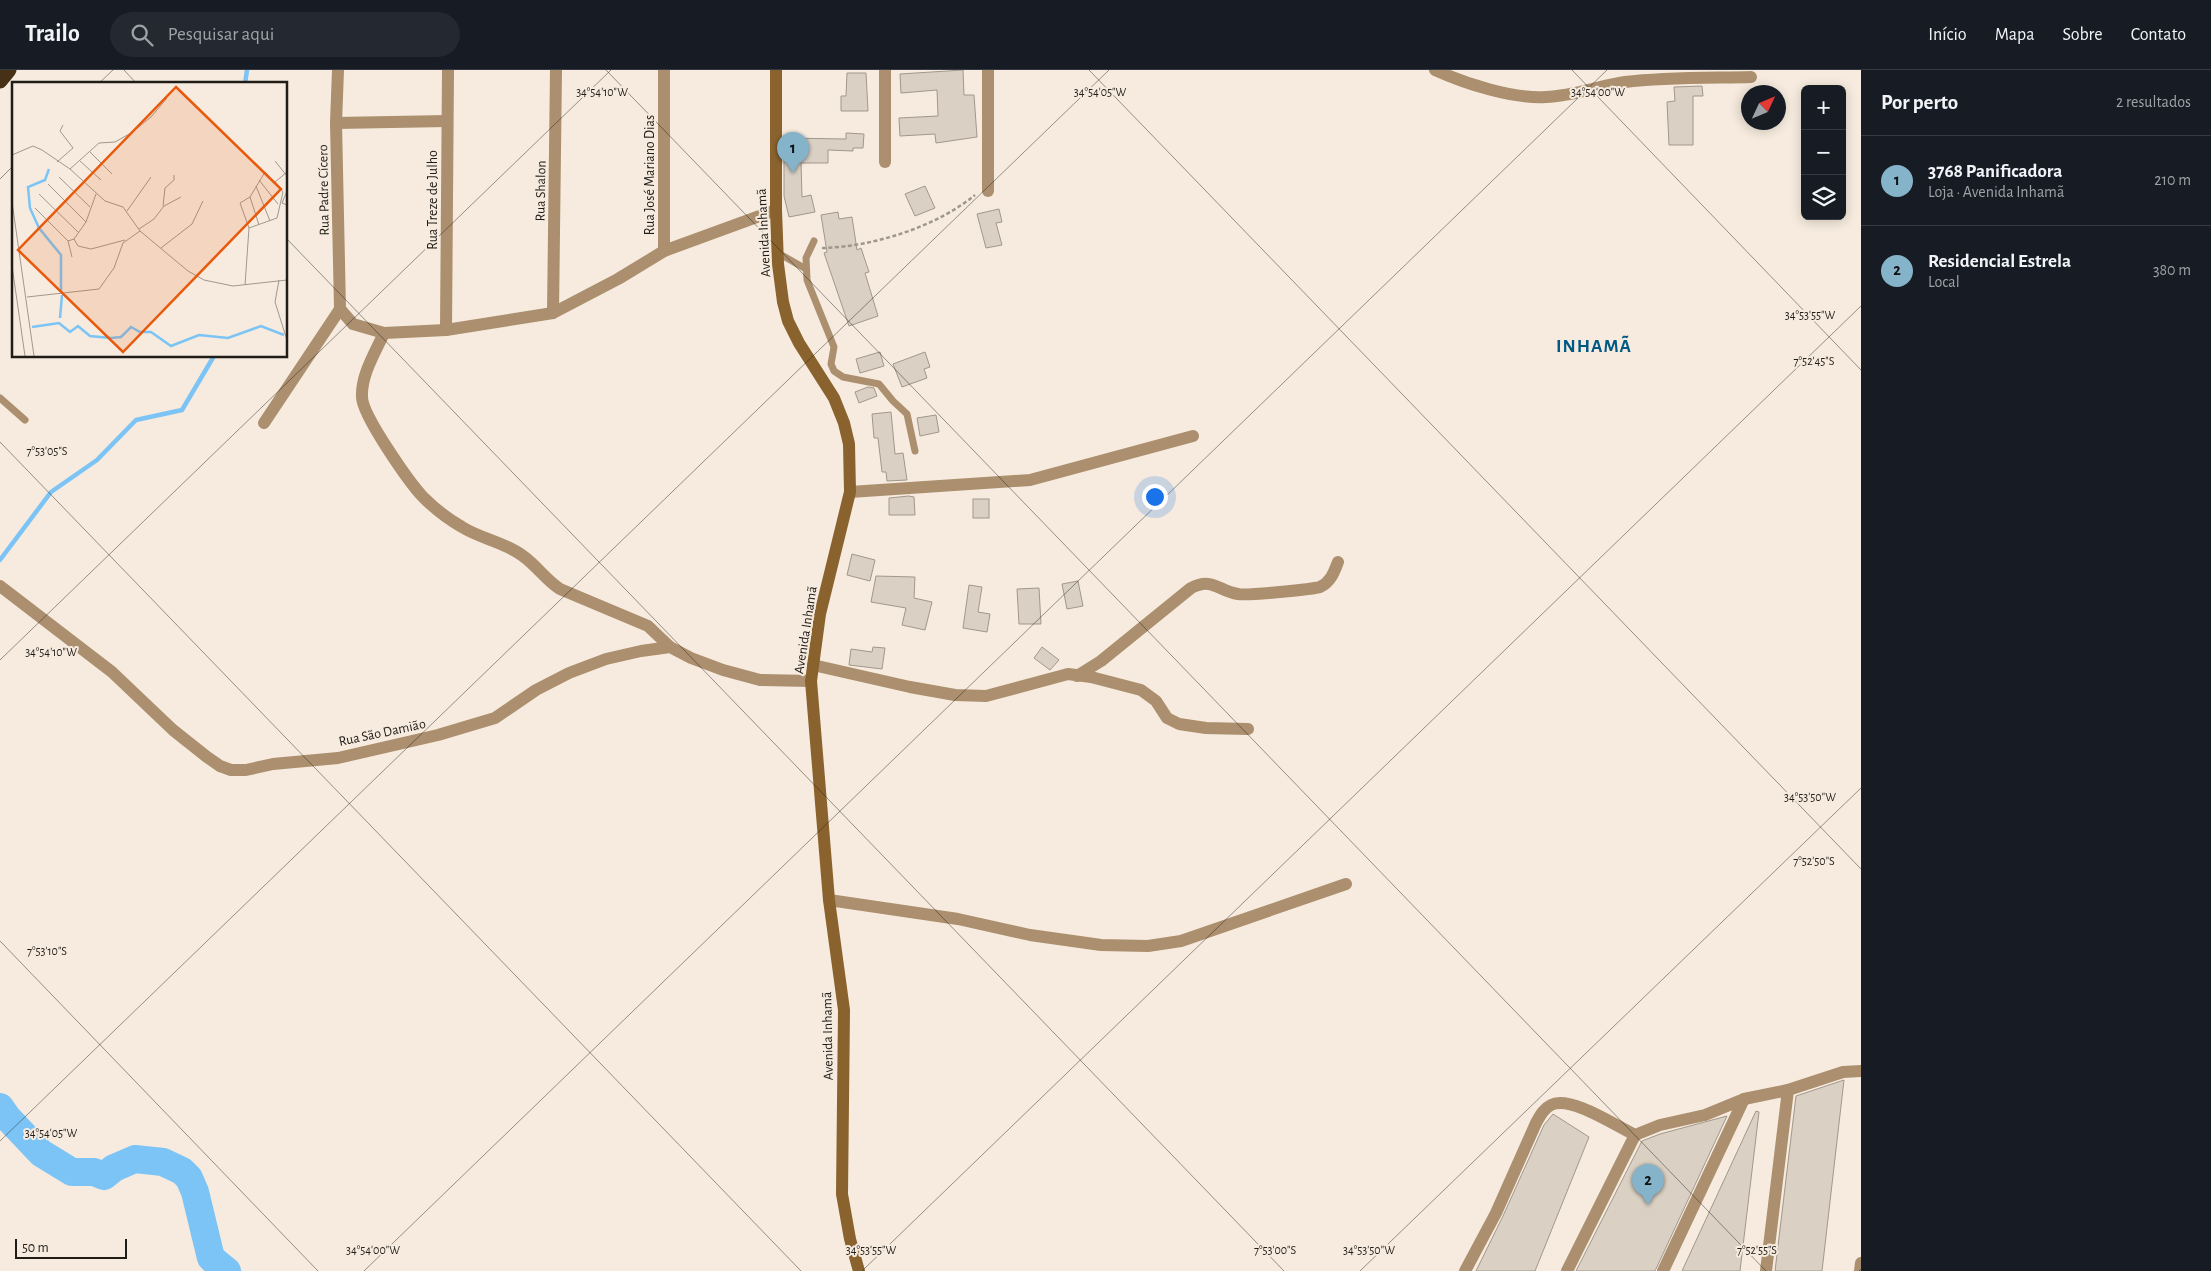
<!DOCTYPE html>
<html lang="pt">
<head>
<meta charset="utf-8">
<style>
  :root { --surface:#171b24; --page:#242831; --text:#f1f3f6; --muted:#9ea1a6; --line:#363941; --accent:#85b3c9 }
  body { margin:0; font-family:"Alegreya Sans",sans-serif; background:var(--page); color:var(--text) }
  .controls { position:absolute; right:15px; top:15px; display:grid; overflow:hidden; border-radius:8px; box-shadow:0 2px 12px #0003 }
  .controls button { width:45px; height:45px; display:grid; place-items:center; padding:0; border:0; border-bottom:1px solid var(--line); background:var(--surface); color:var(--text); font:25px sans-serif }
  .compass { position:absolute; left:1741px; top:15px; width:45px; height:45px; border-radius:50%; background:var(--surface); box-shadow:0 2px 12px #0003; rotate:46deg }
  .scale { position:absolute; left:15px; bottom:12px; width:112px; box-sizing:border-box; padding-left:5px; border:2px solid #201c18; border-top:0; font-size:14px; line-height:18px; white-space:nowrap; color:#201c18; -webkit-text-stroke:4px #f6ebde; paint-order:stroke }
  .you { position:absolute; left:1154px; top:426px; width:18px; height:18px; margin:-12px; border:4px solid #fff; border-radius:50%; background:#1a73e8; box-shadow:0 0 0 8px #1a73e833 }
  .badge { display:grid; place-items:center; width:32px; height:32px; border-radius:50%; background:var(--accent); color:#111; font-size:16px; font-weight:700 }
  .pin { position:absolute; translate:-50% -41px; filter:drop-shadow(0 1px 2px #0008) }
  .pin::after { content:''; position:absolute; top:26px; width:18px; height:15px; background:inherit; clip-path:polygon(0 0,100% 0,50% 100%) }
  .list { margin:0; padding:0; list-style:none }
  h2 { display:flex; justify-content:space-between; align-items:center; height:65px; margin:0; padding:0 20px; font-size:21px }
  h2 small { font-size:16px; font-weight:400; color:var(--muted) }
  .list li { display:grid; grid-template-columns:32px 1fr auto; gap:15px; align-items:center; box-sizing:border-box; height:90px; padding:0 20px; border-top:1px solid var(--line) }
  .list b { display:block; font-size:19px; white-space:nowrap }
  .list p { margin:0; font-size:16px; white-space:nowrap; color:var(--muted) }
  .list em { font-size:16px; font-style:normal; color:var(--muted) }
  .icon { flex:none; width:28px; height:28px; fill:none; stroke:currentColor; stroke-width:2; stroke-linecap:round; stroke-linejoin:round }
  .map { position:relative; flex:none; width:1861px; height:1201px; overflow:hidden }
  header { display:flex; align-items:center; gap:30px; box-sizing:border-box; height:70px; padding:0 25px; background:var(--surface); border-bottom:1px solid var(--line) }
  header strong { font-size:24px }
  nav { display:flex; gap:28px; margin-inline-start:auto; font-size:18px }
  .search { width:350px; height:45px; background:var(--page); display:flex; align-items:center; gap:12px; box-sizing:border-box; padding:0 18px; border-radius:28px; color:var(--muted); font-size:19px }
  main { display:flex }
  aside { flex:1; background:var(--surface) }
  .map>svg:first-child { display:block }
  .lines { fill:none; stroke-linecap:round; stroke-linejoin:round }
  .stream { stroke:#7bc4f5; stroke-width:4.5 }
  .river { stroke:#7bc4f5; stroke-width:28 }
  .building { fill:#dad0c3; stroke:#a1978b }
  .path { stroke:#9f978e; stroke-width:2.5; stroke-dasharray:4 2.5; stroke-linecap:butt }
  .lane { stroke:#ab8f6e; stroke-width:7 }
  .street { stroke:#ab8f6e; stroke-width:12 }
  .secondary { stroke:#8a622e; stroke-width:12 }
  .highway { stroke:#463116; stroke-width:15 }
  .ticks { fill:none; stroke:#201c18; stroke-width:1; stroke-opacity:0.45 }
  .labels { text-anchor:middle; stroke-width:4; stroke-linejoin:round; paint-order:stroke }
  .street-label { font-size:14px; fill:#201c18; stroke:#f6ebde }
  .district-label { font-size:19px; font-weight:bold; letter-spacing:1px; fill:#005984; stroke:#f6ebde }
  .inset-river { fill:none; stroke:#7bc4f5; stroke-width:2.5 }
  .inset-road { fill:none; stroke:#a0988f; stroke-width:1 }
  .view { fill:#e8590c; fill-opacity:0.15; stroke:#e8590c; stroke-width:2.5 }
  .inset-edge { fill:none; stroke:#201c18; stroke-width:2.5 }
  .ticks-label { font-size:12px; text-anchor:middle; fill:#201c18; stroke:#f6ebde; stroke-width:4; stroke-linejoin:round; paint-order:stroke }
</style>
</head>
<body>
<header>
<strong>Trailo</strong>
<div class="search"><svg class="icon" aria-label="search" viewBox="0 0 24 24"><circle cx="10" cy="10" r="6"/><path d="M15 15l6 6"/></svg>Pesquisar aqui</div>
<nav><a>Início</a><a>Mapa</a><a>Sobre</a><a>Contato</a></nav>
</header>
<main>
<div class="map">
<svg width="1861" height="1201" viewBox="0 0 1861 1201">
  <rect width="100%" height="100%" fill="#f6ebde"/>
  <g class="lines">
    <g class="stream">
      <polyline points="245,14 247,0"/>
      <polyline points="0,490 51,422 97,390 136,350 182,340 214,286"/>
    </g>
    <polyline class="river" points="0,1037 7,1047 41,1083 72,1102 94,1102 104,1106 114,1098 135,1089 163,1092 182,1101 189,1108 195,1122 211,1188 227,1201"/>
  </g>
  <g class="building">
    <polygon points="963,0 964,25 974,25 977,67 936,73 935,64 900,66 899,48 938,46 937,20 901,23 900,4"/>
    <polygon points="847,3 866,3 868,41 841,41 841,26 846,26"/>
    <polygon points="1702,16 1703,26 1693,26 1693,75 1669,75 1667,32 1675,31 1674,17"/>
    <polygon points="846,63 864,64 863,78 853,78 853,81 828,80 828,93 801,93 802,127 811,125 815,142 789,147 784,126 784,68 846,69"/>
    <polygon points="925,116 935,138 915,146 905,124"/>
    <polygon points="999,139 1002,152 996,153 1002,175 986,178 977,144"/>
    <polygon points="838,142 839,149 852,147 857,180 861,178 869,202 865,203 878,246 849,256 824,183 827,182 821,145"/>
    <polygon points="880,282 884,296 860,303 856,289"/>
    <polygon points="925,282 930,297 924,299 927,308 902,317 893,294"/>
    <polygon points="868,317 874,318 877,326 859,333 855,322"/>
    <polygon points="891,342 895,384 903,383 907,410 887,411 886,402 882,402 878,368 874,368 872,344"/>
    <polygon points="936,345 939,362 920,366 917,348"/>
    <polygon points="909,426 914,427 915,445 889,445 889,428"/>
    <rect x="973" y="429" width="16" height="19"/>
    <polygon points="852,484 875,490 870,511 847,505"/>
    <polygon points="876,506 915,507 914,528 932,532 925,560 902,555 906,538 871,532"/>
    <polygon points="1078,511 1083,536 1067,539 1062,514"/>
    <polygon points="969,515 982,517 978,542 990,544 987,562 963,558"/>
    <polygon points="1039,518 1041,554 1019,554 1017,519"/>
    <polygon points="873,577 885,578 882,599 849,595 851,579 872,582"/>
    <polygon points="1042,577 1059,590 1050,600 1034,588"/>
    <polygon points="1844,1010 1822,1201 1775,1201 1796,1026"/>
    <polygon points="1756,1041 1759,1042 1740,1201 1682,1201"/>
    <polygon points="1553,1044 1589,1067 1535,1201 1476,1201 1503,1146 1544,1055"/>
    <polygon points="1727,1046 1655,1201 1576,1201 1642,1071 1660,1064"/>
  </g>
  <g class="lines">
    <path class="path" d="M822 178C872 177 936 157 975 125"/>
    <g class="lane">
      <polyline points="814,171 806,188 807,210 834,277 831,294 834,301 843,307 879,314 893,331 907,344 915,381"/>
      <polyline points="778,183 806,199"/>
      <polyline points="0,328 25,350"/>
    </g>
    <g class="street">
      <polyline points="338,0 336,53 340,239"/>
      <polyline points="885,0 885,92"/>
      <polyline points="988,0 988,121"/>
      <path d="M1435 0C1466 14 1513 29 1546 27 1573 26 1599 16 1625 12 1666 7 1710 8 1751 7"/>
      <polyline points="336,53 447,51"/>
      <polyline points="664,181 664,0"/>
      <polyline points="340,239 353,254 384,263 446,260 553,243 618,209 664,181 776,140"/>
      <polyline points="553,243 556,0"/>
      <polyline points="446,260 448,0"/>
      <path d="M384 263C375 283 361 305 362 327 362 345 409 412 423 427 434 438 448 449 462 457 481 469 505 472 523 486 537 496 546 510 560 519L648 556 670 577"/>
      <polyline points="264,353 340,239"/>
      <polyline points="850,422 1030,410 1193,366"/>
      <polyline points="0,516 112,602 173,660 207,687 220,696 231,700 246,700 273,694 338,688 438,665 495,648 536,620 569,603 606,589 641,581 670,577 691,588 723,600 760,610 811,611"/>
      <polyline points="813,595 910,617 955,625 986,626 1068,604 1091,607 1141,620 1156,631 1167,648 1179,654 1206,658 1248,659"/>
      <path d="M1077 606 1101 591 1191 518C1213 507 1218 521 1238 524 1246 526 1314 519 1320 517 1331 512 1334 502 1338 492"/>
      <polyline points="829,830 958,849 1030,865 1101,875 1148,876 1181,871 1346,814"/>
      <path d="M1465 1201 1496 1143 1536 1053C1540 1046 1543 1039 1551 1035 1570 1025 1616 1056 1635 1065L1660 1055 1705 1045 1744 1029 1788 1020 1843 1002 1861 1001"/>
      <polyline points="1567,1201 1635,1065"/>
      <polyline points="1663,1201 1744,1029"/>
      <polyline points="1766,1201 1788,1020"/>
      <polyline points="1860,1201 1861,1193"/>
    </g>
    <polyline class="secondary" points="776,0 776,140 778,194 783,232 788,251 799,273 834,328 844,353 849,374 850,422 820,544 811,611 829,830 844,940 842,1124 850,1169 859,1201"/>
    <polyline class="highway" points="0,11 9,0"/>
  </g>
  <path class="ticks" d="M124 0 137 14M606 0 1766 1201M1089 0 1861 799M1572 0 1861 300M98 14 113 0M0 109 14 95M286 168 1284 1201M0 372 801 1201M0 590 611 0M0 871 318 1201M0 1071 1109 0M364 1201 1607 0M862 1201 1861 236M1360 1201 1861 718M1859 1201 1861 1199"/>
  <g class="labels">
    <g class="street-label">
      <text transform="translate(649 105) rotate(-90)" y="5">Rua José Mariano Dias</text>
      <text transform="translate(323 120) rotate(-91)" y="5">Rua Padre Cícero</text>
      <text transform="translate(540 121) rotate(-89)" y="5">Rua Shalon</text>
      <text transform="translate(432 130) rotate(-90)" y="5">Rua Treze de Julho</text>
      <text transform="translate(763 163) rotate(-93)" y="5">Avenida Inhamã</text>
      <text transform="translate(805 560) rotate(-81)" y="5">Avenida Inhamã</text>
      <text transform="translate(382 662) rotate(-12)" y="5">Rua São Damião</text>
      <text transform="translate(827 966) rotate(-91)" y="5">Avenida Inhamã</text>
    </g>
    <g class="district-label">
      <text x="1594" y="282">INHAMÃ</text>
    </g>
  </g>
  <g transform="translate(12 12)">
    <rect width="275" height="275" fill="#f6ebde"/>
    <path class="inset-river" d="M37 87 33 98 16 105 18 126 27 146 49 173V210M48 236 50 213M20 245 47 241 58 250 66 244 78 254 99 256 109 255 119 245 128 250H139L159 264 187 253 216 256 249 244 272 253"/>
    <path class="inset-road" d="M77 69 100 92M0 73 21 64 30 68 58 87 93 119 111 125 128 149 176 189 192 198 221 204 275 198M68 79 89 98M263 79 275 94M45 80 61 66 48 49 51 43M58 87 87 61 103 60 119 51 139 35 155 16M47 95 78 125M247 98 266 122M263 100 275 90M36 102 74 140M244 104 258 139M275 109 270 121 275 123M27 112 67 151M238 115 247 143M0 120 22 274M151 124 153 106 162 98V93M23 126 56 159M115 129 139 95M127 147 142 137 152 124 169 115M62 157 66 164 79 167 113 158M56 159 62 157 74 140 84 112M56 159 60 175M149 166 180 142 191 119M0 184 13 274M267 198 263 220 275 258M233 203 237 146 228 121 238 115 253 90 271 110 265 136 237 146M15 215 87 207 102 186 111 161 128 149"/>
    <path class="view" d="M164 5 269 107 111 270 6 168Z"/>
    <rect width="275" height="275" class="inset-edge"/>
  </g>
  <g class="ticks-label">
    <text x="602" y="26">34°54'10"W</text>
    <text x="1100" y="26">34°54'05"W</text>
    <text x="1598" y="26">34°54'00"W</text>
    <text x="1810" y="249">34°53'55"W</text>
    <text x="1814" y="295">7°52'45"S</text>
    <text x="47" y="385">7°53'05"S</text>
    <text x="51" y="586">34°54'10"W</text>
    <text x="1810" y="731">34°53'50"W</text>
    <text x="1814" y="795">7°52'50"S</text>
    <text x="47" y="885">7°53'10"S</text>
    <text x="51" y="1067">34°54'05"W</text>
    <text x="1275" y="1184">7°53'00"S</text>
    <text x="1757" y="1184">7°52'55"S</text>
    <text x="373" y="1184">34°54'00"W</text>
    <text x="871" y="1184">34°53'55"W</text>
    <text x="1369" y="1184">34°53'50"W</text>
  </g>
</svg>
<div class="controls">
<button>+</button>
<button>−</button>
<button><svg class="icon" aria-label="layers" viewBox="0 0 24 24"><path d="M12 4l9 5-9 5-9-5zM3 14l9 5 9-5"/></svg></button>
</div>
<svg class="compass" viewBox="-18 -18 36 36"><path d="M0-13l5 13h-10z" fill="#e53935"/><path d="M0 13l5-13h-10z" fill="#9ea1a6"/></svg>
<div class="scale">50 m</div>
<div class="you"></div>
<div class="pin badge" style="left:793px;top:103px">1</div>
<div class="pin badge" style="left:1648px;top:1135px">2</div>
</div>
<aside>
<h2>Por perto<small>2 resultados</small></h2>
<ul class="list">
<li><span class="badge">1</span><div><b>3768 Panificadora</b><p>Loja · Avenida Inhamã</p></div><em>210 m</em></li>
<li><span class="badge">2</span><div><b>Residencial Estrela</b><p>Local</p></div><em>380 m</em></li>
</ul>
</aside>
</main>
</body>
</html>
